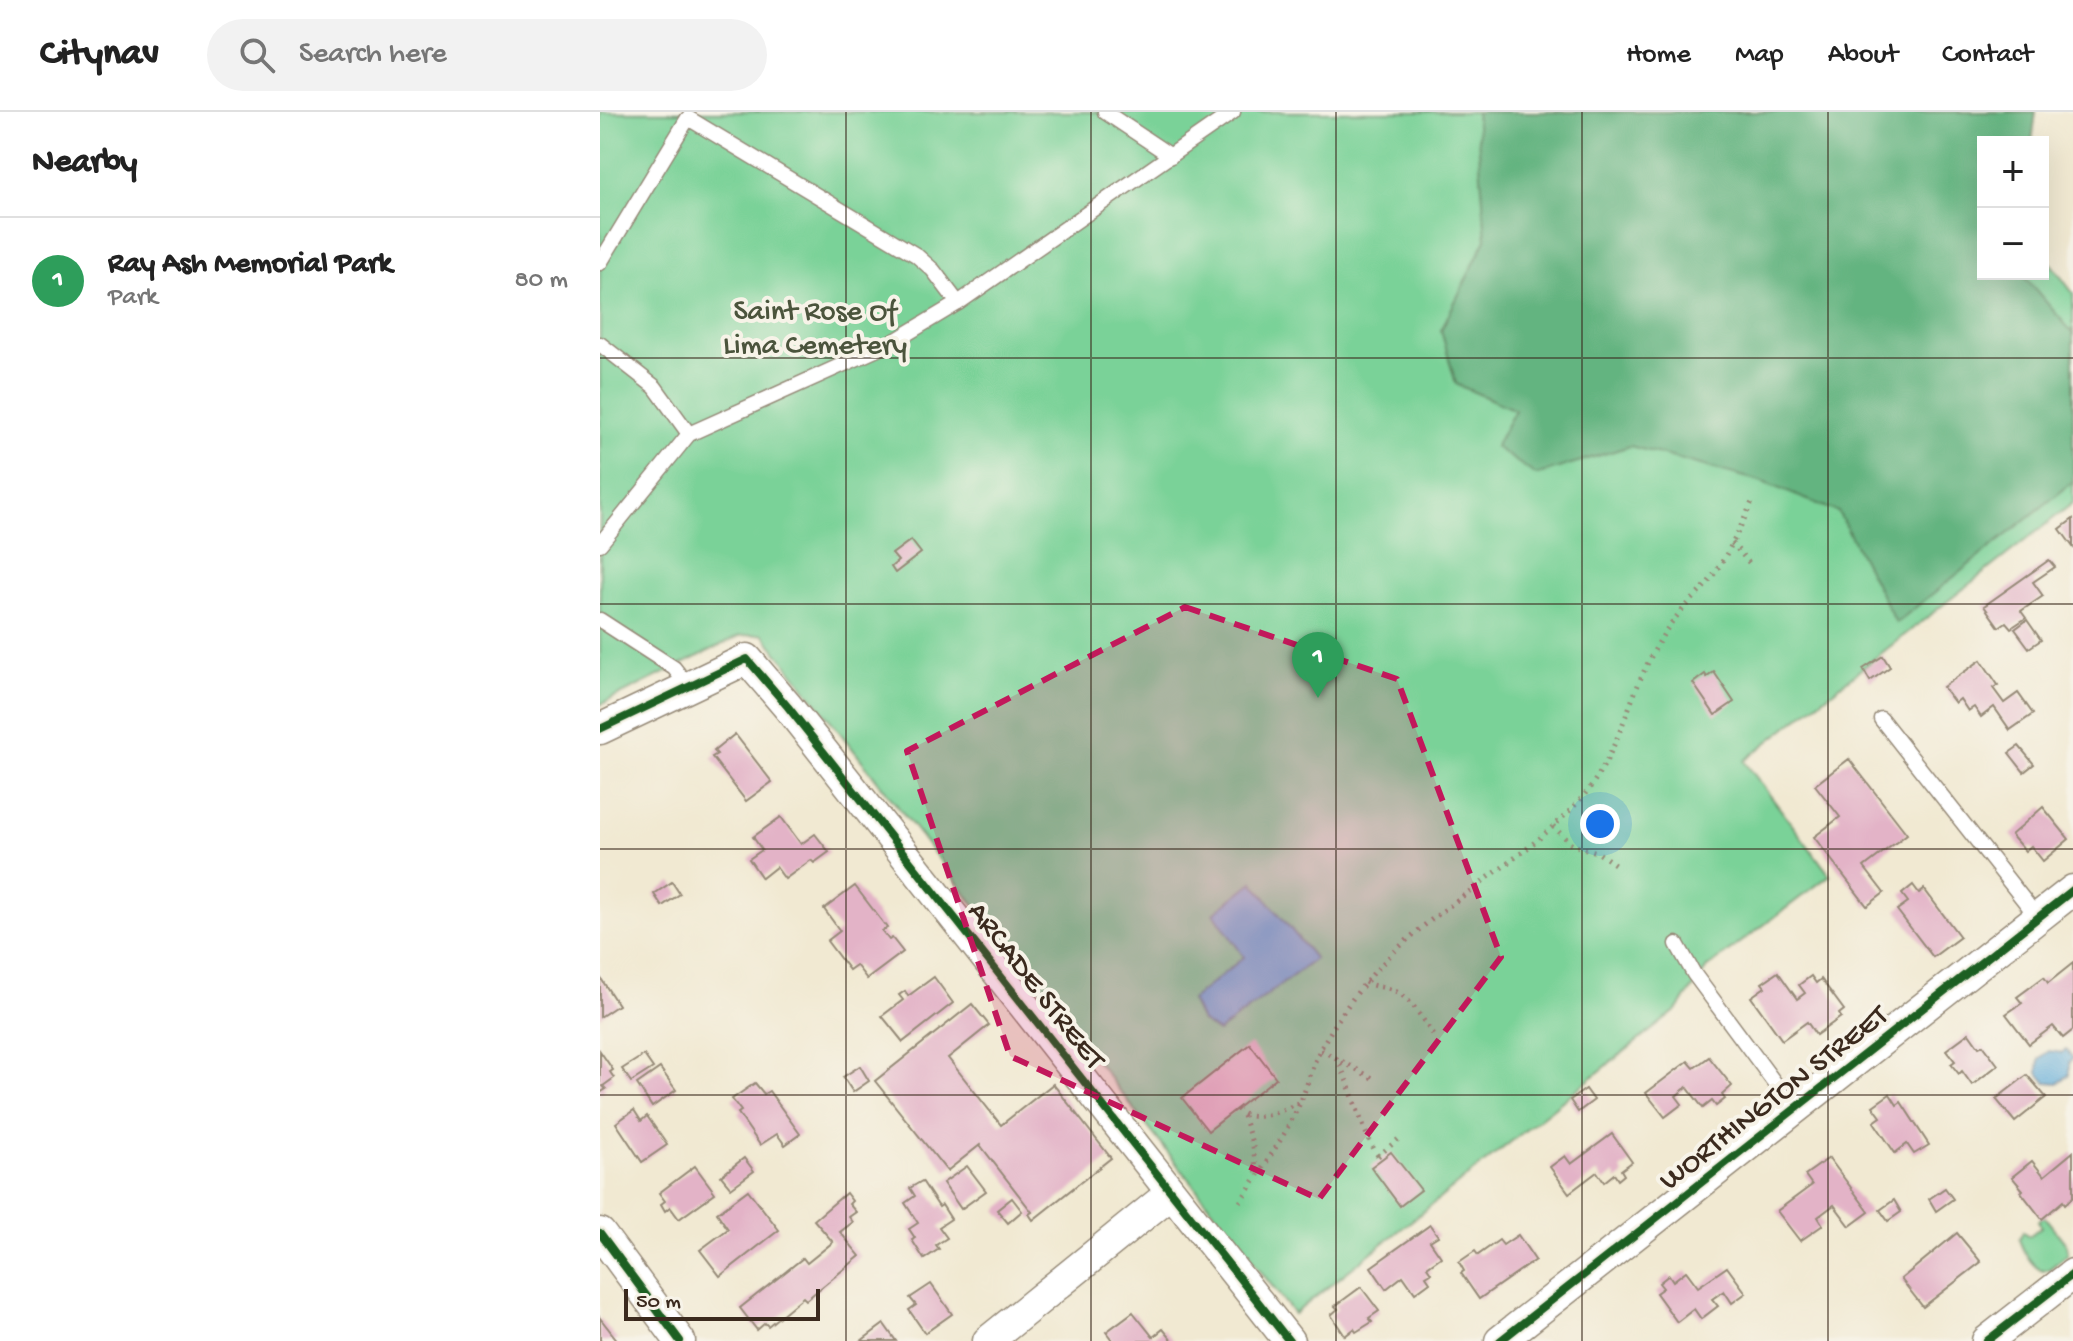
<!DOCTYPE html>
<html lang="en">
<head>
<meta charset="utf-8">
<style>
  :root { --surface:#fff; --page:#f2f2f2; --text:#222; --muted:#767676; --line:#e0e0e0; --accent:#d93025 }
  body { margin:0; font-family:"Gochi Hand",sans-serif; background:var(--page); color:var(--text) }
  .controls { position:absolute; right:24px; top:24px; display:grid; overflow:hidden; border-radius:0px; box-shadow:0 8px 32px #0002 }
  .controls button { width:72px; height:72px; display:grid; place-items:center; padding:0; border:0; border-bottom:2px solid var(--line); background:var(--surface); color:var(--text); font:40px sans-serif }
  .scale { position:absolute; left:24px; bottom:20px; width:196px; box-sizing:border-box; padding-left:8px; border:4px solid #3b2a1e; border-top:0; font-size:22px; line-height:28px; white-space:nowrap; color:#3b2a1e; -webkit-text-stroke:6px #f7f3e8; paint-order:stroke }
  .you { position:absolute; left:1000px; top:712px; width:28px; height:28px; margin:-20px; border:6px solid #fff; border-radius:50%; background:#1a73e8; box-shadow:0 0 0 12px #1a73e833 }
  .badge { display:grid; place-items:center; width:52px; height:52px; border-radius:50%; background:var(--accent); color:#fff; font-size:26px; font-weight:700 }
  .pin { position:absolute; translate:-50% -66px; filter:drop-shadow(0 2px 4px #0008) }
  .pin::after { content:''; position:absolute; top:42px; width:28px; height:24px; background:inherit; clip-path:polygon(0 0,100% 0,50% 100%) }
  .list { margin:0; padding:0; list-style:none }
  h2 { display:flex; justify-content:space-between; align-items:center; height:104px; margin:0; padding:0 32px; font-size:34px }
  h2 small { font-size:26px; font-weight:400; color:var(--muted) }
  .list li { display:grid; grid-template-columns:52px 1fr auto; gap:24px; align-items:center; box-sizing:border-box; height:128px; padding:0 32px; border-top:2px solid var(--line) }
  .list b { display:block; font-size:30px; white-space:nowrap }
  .list p { margin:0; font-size:26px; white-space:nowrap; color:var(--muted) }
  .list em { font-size:26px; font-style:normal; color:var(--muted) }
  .icon { flex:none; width:44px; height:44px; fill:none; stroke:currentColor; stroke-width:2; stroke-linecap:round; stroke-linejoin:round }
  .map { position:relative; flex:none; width:1473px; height:1229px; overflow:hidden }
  header { display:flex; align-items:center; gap:48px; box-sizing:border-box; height:112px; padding:0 40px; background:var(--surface); border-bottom:2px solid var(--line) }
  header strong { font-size:38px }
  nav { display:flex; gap:44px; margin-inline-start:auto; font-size:28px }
  .search { width:560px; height:72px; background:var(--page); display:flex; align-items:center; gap:20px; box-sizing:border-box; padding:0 28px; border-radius:44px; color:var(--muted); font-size:30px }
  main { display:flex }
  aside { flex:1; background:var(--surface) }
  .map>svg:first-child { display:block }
  .green { fill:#7ad298; stroke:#5a7e5b; stroke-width:2 }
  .forest { fill:#63b480; stroke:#4f6f4f; stroke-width:2 }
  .water { fill:#61acd9; stroke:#4e6b7c; stroke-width:2 }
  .building { fill:#e3b3c7 }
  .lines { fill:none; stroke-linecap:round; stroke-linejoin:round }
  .service-casing { stroke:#968a78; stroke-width:17 }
  .minor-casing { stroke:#968a78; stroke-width:33 }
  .path { stroke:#968a78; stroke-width:5; stroke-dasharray:2 6; stroke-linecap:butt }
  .service { stroke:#fff; stroke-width:14 }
  .minor { stroke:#fff; stroke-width:30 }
  .cycleway-casing { stroke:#f7f3e8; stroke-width:13 }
  .cycleway { stroke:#1b5e20; stroke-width:8 }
  .marked { fill:#c2185b; fill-opacity:0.2; stroke:#c2185b; stroke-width:6; stroke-dasharray:16 10; stroke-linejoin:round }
  .grid { fill:none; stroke:#3b2a1e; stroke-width:2; stroke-opacity:0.55 }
  .labels { text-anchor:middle; stroke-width:8; stroke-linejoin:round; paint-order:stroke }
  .park-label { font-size:30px; fill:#4b543c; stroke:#f7f3e8 }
  .street-label { font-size:30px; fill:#3b2a1e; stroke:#f7f3e8 }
</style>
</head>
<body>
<header>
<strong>Citynav</strong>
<div class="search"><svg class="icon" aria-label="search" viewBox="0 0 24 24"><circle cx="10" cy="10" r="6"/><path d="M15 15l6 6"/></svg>Search here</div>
<nav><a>Home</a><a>Map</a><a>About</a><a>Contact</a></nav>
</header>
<main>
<aside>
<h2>Nearby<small></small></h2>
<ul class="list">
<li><span class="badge" style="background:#2e9e5b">1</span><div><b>Ray Ash Memorial Park</b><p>Park</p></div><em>80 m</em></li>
</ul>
</aside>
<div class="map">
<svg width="1473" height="1229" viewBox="0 0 1473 1229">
  <rect width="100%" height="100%" fill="#f7f3e8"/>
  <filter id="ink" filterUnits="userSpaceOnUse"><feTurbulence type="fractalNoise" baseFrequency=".0125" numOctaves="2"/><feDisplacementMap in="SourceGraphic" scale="16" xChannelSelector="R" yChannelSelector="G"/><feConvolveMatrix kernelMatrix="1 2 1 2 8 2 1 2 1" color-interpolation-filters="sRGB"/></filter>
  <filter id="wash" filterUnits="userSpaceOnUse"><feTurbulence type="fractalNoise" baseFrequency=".006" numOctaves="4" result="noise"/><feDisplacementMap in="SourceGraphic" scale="32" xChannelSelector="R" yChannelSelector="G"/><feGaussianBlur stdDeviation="1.8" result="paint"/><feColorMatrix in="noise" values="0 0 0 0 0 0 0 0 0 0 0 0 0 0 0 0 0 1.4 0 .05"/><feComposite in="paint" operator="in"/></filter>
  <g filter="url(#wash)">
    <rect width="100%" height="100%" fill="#f1e9d2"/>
    <g class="green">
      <polygon points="0,0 1336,0 1383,162 1443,162 1443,141 1473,181 1473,391 1144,649 1230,763 1107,856 1078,897 694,1202 163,522 139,524 0,593"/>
      <path d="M1444 1104 1466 1132 1468 1142 1449 1157 1443 1159C1432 1155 1422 1138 1419 1127L1423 1119 1429 1124 1441 1115 1438 1109Z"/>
    </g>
    <polygon class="forest" points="876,0 1436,0 1432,30 1383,30 1383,162 1422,162 1473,221 1473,370 1296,511 1238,400 1160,369 1030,334 936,363 895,335 915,298 856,272 841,218 886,127"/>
    <g class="water">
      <polygon points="653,770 715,847 618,920 601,909 591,888 644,845 614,801"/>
      <polygon points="1466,938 1473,946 1469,950 1469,963 1458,971 1446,970 1438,960 1439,947 1449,939 1462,941"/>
    </g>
    <g id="blocks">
      <g class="building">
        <polygon points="1473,407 1473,435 1460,417"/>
        <polygon points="311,428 321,441 295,461 291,455 298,449 292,442"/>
        <polygon points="1449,448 1455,455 1433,470 1443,484 1421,499 1426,506 1411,516 1406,510 1399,515 1384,494"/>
        <polygon points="1427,508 1441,528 1429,536 1415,517"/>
        <polygon points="1283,544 1290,555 1270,569 1263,557"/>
        <polygon points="1381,548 1398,573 1393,576 1404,591 1418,581 1433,602 1410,618 1394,595 1381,605 1374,595 1368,599 1360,587 1355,591 1343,575"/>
        <polygon points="1114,560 1134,590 1115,603 1093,571 1105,562 1107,565"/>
        <polygon points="135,622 172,670 146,689 112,645 117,642 114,639"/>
        <polygon points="1419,634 1434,652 1424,660 1409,641"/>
        <polygon points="1249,647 1307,722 1264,755 1284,781 1267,794 1214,725 1240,705 1215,673"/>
        <polygon points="1443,695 1469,727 1443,749 1431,734 1425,739 1411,723"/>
        <polygon points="181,705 201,732 215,722 229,740 214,751 211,748 185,767 176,755 162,766 149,747 162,738 153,725"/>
        <polygon points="72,770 80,782 62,794 54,782"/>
        <polygon points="1313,773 1319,781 1324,777 1360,825 1333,845 1297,798 1308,790 1302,782"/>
        <polygon points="255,774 287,816 282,819 289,828 292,826 303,840 267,867 256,853 249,858 227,829 240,819 224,797"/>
        <polygon points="1473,851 1473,918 1463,926 1453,914 1429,932 1406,902 1422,891 1417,885 1444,865 1448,871"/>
        <polygon points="1178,860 1197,887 1205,881 1199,873 1211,864 1216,871 1221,867 1244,898 1239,902 1241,905 1216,923 1207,910 1182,928 1151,885 1165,875 1162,871"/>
        <polygon points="0,865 18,893 0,905"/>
        <polygon points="334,865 353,891 303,930 282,904 303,888 299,883 305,879 308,884"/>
        <polygon points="372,892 389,913 348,946 401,1013 453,972 511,1046 433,1108 429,1102 432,1100 380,1033 347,1059 275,969"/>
        <polygon points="1369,921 1379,935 1383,933 1398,953 1372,973 1362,959 1359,962 1351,952 1355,949 1346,938"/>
        <polygon points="650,932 676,966 608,1019 582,986"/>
        <polygon points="0,939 13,958 10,960 14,966 3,974 6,977 0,981"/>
        <polygon points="44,943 53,956 31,970 22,957"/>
        <polygon points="1109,945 1132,974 1122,983 1125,987 1116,994 1112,989 1103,996 1087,975 1076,984 1082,992 1065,1005 1046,981 1088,949 1094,956"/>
        <polygon points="260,954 269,969 253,980 243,965"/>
        <polygon points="60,956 76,978 52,995 37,972"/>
        <polygon points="1427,963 1446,985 1415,1010 1396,987"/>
        <polygon points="155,971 164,982 169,979 200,1022 185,1033 177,1022 160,1033 138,1001 141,999 132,987"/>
        <polygon points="986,977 994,988 978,1000 970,988"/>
        <polygon points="1290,982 1297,993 1301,990 1329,1033 1314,1042 1307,1032 1295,1041 1274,1010 1281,1005 1273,994"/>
        <polygon points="34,998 41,1009 47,1004 67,1033 42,1050 16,1011"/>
        <polygon points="1012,1022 1032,1050 1021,1058 1024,1063 1018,1068 1014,1062 1004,1070 997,1060 969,1081 950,1055 965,1044 971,1052"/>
        <polygon points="791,1040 821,1078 800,1094 771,1055"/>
        <polygon points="1473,1040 1473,1085 1465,1092 1463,1089 1442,1107 1421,1080 1423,1078 1412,1065 1432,1049 1444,1064"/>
        <polygon points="144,1046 154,1059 131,1076 121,1064"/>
        <polygon points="1229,1046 1269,1100 1250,1114 1234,1093 1218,1105 1223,1113 1200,1129 1177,1099 1212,1073 1205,1063"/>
        <polygon points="95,1054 115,1081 79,1107 70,1095 65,1099 61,1092 65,1089 59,1081"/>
        <polygon points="367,1054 386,1079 361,1097 343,1071"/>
        <polygon points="322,1069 339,1095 342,1093 351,1107 339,1115 347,1126 336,1133 339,1137 324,1147 312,1128 315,1126 309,1117 318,1111 305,1091 315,1084 310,1076"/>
        <polygon points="1345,1076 1353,1087 1336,1099 1329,1087"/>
        <polygon points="148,1078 179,1118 120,1164 100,1138 128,1117 117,1101"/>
        <polygon points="246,1081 252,1089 249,1092 256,1100 249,1105 253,1110 240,1120 260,1144 206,1188 203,1185 168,1214 165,1211 157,1218 140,1196 203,1146 207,1151 233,1130 214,1108"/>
        <polygon points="412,1086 422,1099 408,1111 397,1098"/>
        <polygon points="1294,1088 1301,1100 1288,1109 1280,1098"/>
        <polygon points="830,1113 838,1124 830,1129 841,1145 827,1155 831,1161 826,1164 830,1170 815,1181 803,1164 786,1177 771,1155"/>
        <polygon points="1357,1121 1381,1150 1323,1195 1301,1167"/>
        <polygon points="918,1123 935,1148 879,1187 861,1161 864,1159 859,1150 875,1139 878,1143 899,1128 903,1133"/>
        <polygon points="1127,1155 1146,1181 1132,1191 1124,1179 1112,1187 1118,1194 1101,1207 1094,1197 1077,1210 1056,1181 1063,1176 1059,1171 1069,1163 1073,1169 1086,1159 1098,1175"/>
        <polygon points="331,1172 352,1202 325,1221 309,1198 316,1193 310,1186"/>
        <polygon points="761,1175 779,1199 769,1206 772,1210 756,1220 754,1217 745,1224 731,1203 738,1197 735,1194"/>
        <polygon points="533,1200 553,1225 563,1217 573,1229 513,1229 506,1220"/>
        <polygon points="0,1206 18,1229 0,1229"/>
        <polygon points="284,1212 296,1229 261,1229"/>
      </g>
    </g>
  </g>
  <g filter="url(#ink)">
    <use href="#blocks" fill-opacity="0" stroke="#968a78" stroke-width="2"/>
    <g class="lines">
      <defs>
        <g id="service">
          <polyline points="505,0 571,44"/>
          <polyline points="0,151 88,6 316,143 333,158 358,191 293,230 89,322 0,432"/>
          <polyline points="358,191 633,0"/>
          <polyline points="0,232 55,275 89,322"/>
          <polyline points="0,508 74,556 81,565 86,576"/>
          <polyline points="1281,607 1438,806"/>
          <polyline points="1077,832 1094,862 1194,997"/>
        </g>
        <g id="minor">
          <polyline points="0,617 147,547 188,595 689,1229"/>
          <polyline points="0,1121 80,1229"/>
          <polyline points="388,1229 571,1081"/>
          <polyline points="900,1229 1473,778"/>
          <polyline points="1387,1229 1473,1162"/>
        </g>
      </defs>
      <use href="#service" class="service-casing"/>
      <use href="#minor" class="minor-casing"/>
      <g class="path">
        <polyline points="1132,431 1151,453"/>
        <polyline points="953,714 972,733 997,740 1019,755"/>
        <path d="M765 870C774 875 781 874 790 877 811 884 823 908 834 925"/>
        <polyline points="721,938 776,968"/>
        <path d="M736 946C753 976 762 1023 781 1048"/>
        <path d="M637 997C651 1014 682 998 699 991"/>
        <polyline points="643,1004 653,1034 657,1064"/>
        <polyline points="778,1044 801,1025"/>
        <path d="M640 1090C661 1058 684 1026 700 991 707 975 711 957 719 940 732 916 748 891 766 870 825 798 915 758 978 690 1018 647 1027 588 1054 539 1061 526 1068 514 1077 504 1088 491 1100 481 1110 468 1128 443 1140 416 1153 388"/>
      </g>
      <use href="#service" class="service"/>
      <use href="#minor" class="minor"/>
      <defs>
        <g id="cycleway">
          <polyline points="0,617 147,547 188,595 689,1229"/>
          <polyline points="0,1121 80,1229"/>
          <polyline points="900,1229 1473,778"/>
          <polyline points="1387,1229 1473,1162"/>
        </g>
      </defs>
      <use href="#cycleway" class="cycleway-casing"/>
      <use href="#cycleway" class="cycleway"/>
    </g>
  </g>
  <path class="marked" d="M585 495 797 567 901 845 719 1087 410 944 307 639Z"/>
  <path class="grid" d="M246 0V1229M491 0V1229M736 0V1229M982 0V1229M1228 0V1229M0 246H1473M0 492H1473M0 737H1473M0 983H1473"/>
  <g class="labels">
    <g class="park-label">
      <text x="215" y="207">Saint Rose Of<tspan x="215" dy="34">Lima Cemetery</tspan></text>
    </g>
    <g class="street-label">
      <text transform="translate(438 872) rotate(52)" y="10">ARCADE STREET</text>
      <text transform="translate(1172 984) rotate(-38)" y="10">WORTHINGTON STREET</text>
    </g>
  </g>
</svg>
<div class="controls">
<button>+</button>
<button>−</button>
</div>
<div class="scale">50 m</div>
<div class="you"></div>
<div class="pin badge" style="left:718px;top:586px;background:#2e9e5b">1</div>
</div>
</main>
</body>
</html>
